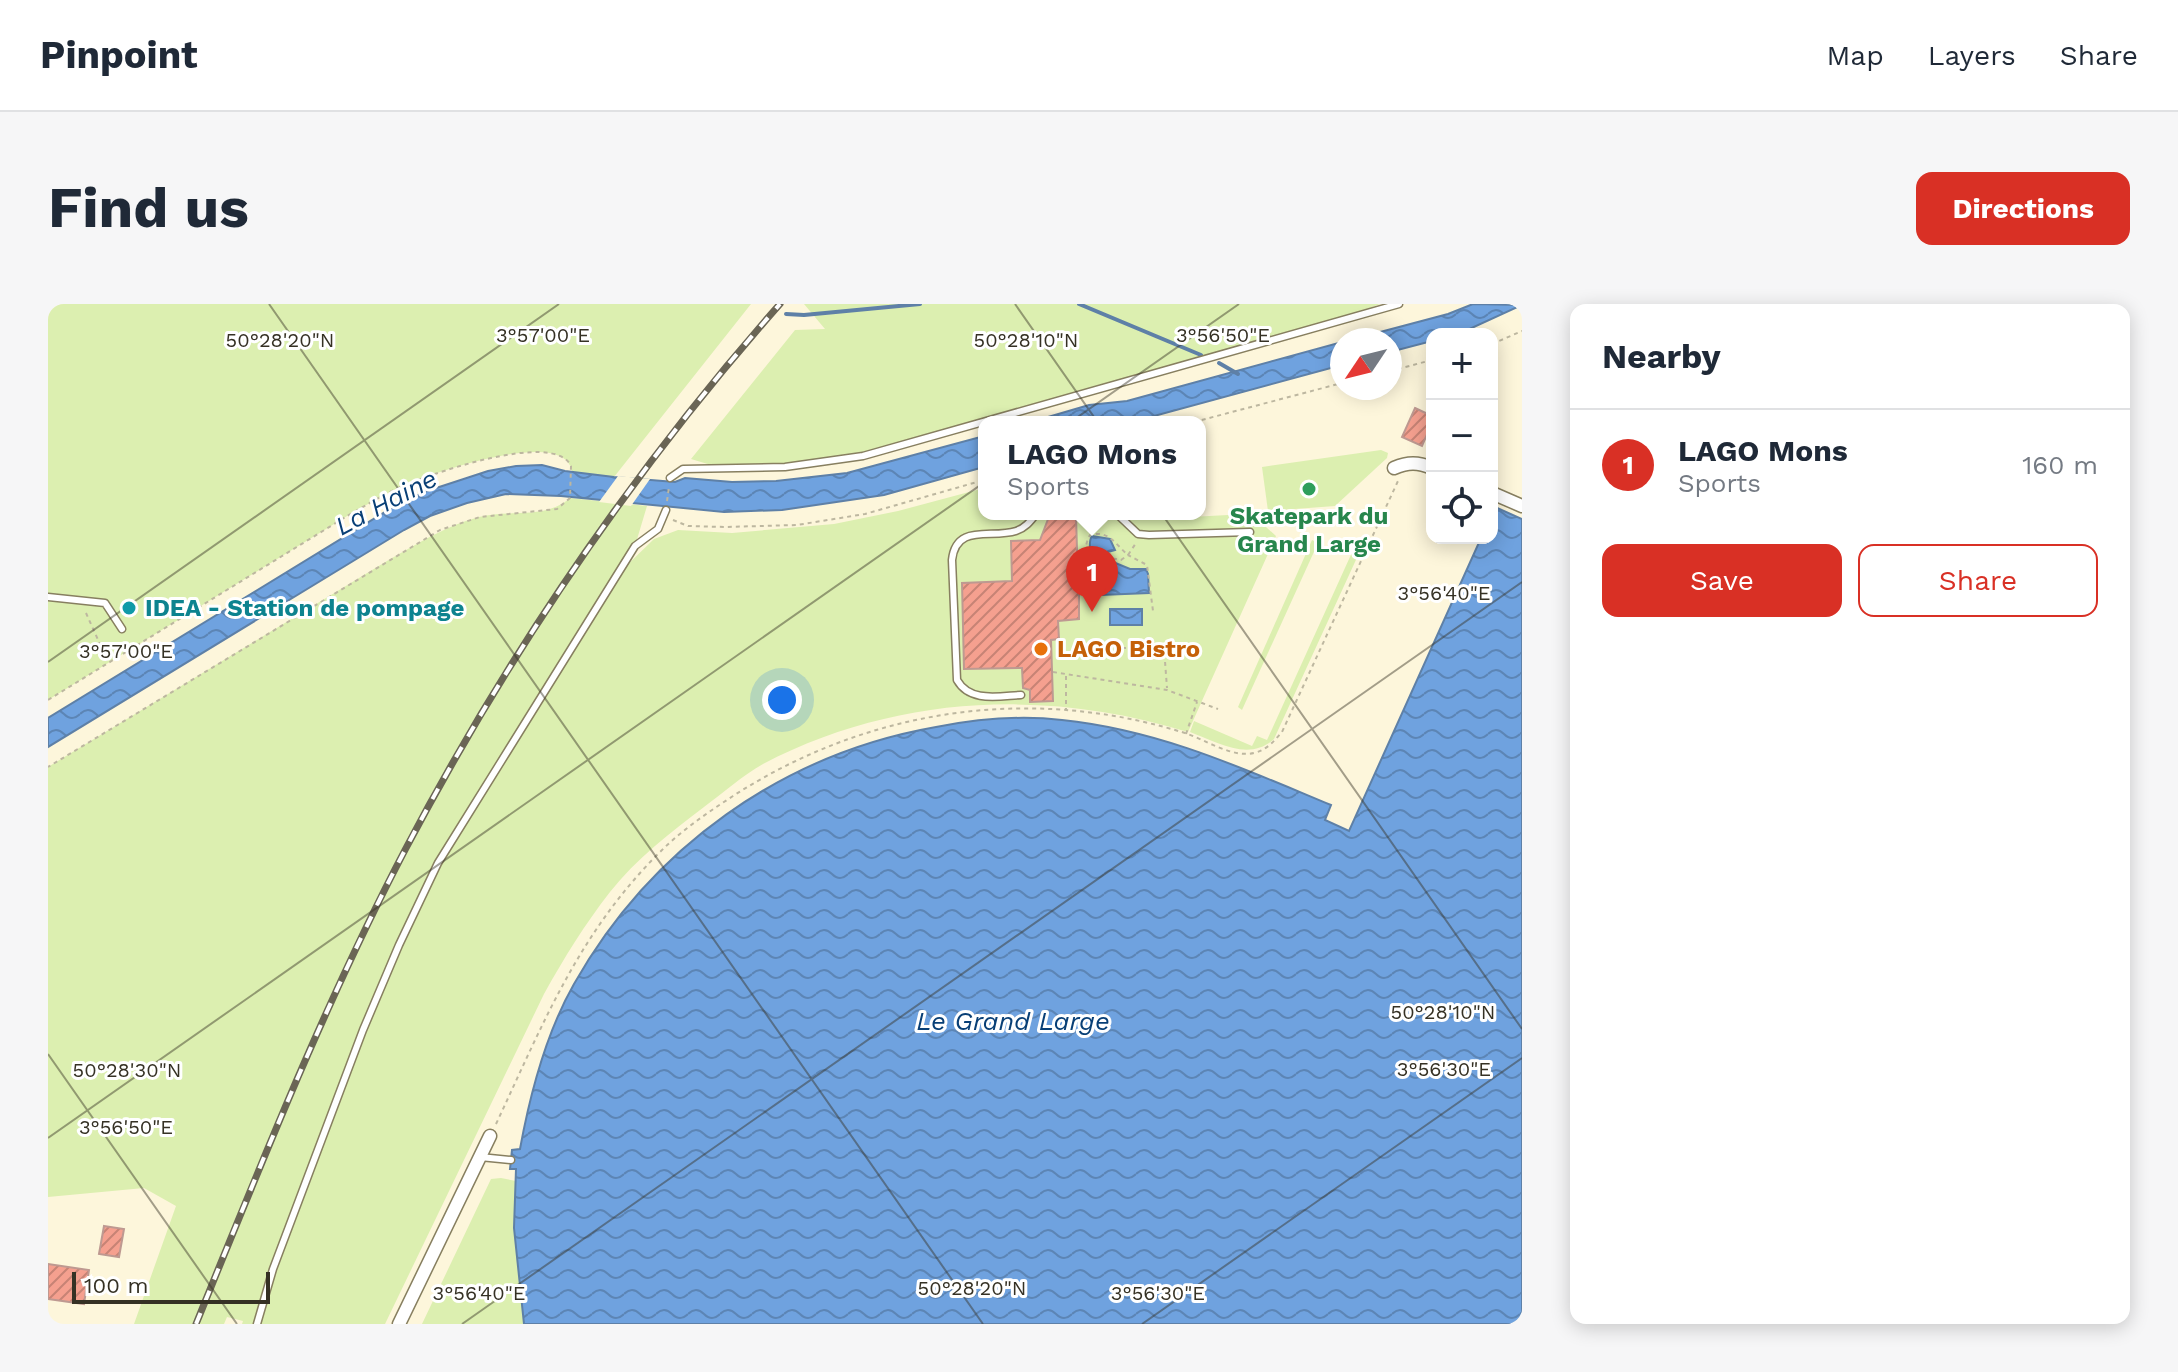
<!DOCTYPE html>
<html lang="en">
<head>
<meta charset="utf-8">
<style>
  :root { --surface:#fff; --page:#f6f6f7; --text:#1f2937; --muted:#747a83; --line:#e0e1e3; --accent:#d93025 }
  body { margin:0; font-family:"Work Sans",sans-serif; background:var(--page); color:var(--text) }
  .controls { position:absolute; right:24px; top:24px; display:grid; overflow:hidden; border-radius:16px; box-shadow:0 4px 20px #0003 }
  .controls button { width:72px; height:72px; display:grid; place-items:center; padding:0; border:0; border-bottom:2px solid var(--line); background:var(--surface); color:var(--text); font:40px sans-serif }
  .compass { position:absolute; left:1282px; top:24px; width:72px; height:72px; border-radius:50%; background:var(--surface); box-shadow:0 4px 20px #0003; rotate:235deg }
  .scale { position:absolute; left:24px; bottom:20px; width:198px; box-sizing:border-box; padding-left:8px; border:4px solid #353124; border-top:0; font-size:22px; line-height:28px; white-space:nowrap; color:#353124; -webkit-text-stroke:6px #fff; paint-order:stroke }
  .you { position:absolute; left:734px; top:396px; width:28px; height:28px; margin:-20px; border:6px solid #fff; border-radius:50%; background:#1a73e8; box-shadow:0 0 0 12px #1a73e833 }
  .badge { display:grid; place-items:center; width:52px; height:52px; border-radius:50%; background:var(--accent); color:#fff; font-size:26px; font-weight:700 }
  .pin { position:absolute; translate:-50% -66px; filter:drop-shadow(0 2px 4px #0008) }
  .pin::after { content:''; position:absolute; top:42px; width:28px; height:24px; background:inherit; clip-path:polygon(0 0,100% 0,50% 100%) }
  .popup { position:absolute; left:930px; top:112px; width:228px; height:104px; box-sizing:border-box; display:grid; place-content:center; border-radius:16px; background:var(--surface); filter:drop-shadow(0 2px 6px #0005); font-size:26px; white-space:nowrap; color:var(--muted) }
  .popup b { font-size:30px; color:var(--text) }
  .popup::after { content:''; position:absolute; left:50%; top:100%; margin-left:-16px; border:16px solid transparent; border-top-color:var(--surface) }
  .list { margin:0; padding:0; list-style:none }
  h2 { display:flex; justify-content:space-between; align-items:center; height:104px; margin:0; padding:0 32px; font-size:34px }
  h2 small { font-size:26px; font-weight:400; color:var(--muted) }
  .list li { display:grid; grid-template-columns:52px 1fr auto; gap:24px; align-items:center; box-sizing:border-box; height:112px; padding:0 32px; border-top:2px solid var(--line) }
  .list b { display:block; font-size:30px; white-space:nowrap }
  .list p { margin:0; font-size:26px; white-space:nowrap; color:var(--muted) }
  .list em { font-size:26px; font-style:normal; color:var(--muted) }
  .actions { display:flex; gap:16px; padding:24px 32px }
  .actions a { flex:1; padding:18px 0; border:2px solid var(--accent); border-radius:16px; text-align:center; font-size:28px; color:var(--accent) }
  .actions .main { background:var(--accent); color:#fff }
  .icon { flex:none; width:44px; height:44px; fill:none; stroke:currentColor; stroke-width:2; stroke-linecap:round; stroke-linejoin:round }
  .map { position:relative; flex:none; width:1474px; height:1020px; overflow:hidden; border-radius:16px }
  header { display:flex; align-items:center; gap:48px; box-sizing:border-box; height:112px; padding:0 40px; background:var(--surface); border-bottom:2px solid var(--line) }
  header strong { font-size:38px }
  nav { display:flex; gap:44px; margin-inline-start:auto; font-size:28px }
  .intro { display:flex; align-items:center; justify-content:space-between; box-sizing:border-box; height:192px; padding:0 48px }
  h1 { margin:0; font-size:56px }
  .button { padding:20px 36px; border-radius:16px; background:var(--accent); color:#fff; font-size:28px; font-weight:700 }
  main { display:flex; gap:48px; padding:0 48px }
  aside { flex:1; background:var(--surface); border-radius:16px; box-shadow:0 4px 20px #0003 }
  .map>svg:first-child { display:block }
  .green { fill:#dcefb0 }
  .water { fill:url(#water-waves); stroke:#5e80a7; stroke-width:2 }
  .pier { fill:#fdf6db }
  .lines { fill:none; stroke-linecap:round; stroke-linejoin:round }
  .stream { stroke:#5e80a7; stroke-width:4 }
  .building { fill:url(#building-hatch); stroke:#be9991; stroke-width:2 }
  .service-casing { stroke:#877f60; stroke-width:9 }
  .minor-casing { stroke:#877f60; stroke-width:15 }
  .path { stroke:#bdb7a0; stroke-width:2; stroke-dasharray:4 4; stroke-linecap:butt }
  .service { stroke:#fff; stroke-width:6 }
  .minor { stroke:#fff; stroke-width:12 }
  .rail-casing { stroke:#6a6555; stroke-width:7 }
  .rail { stroke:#fff; stroke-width:4; stroke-dasharray:12; stroke-linecap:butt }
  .ticks { fill:none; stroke:#353124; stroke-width:2; stroke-opacity:0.45 }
  .leisure-dot { fill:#2e9e5b; stroke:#fff; stroke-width:3 }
  .culture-dot { fill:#0f9aa8; stroke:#fff; stroke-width:3 }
  .food-dot { fill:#e8710a; stroke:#fff; stroke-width:3 }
  .labels { text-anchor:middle; stroke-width:6; stroke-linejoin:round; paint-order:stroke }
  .leisure-label { font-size:24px; font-weight:bold; fill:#27864d; stroke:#fff }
  .culture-label { font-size:24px; font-weight:bold; fill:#0d838f; stroke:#fff; text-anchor:start }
  .food-label { font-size:24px; font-weight:bold; fill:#c56008; stroke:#fff; text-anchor:start }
  .water-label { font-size:26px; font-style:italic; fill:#083f76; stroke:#fff }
  .ticks-label { font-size:20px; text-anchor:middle; fill:#353124; stroke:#fff; stroke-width:6; stroke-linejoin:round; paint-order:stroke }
</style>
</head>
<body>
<header>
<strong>Pinpoint</strong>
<nav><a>Map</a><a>Layers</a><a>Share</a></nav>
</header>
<div class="intro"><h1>Find us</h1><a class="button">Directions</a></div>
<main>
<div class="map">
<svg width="1474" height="1020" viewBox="0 0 1474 1020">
  <defs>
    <pattern id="water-waves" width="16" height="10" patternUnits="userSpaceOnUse" patternTransform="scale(2)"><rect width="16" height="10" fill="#6fa2df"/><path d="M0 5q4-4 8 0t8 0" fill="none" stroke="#5c85b5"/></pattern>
    <pattern id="building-hatch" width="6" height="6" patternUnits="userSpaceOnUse" patternTransform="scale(2)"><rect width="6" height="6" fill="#f5a08f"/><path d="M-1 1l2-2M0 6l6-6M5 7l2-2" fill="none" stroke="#c78375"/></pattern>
  </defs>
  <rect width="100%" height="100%" fill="#fdf6db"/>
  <g class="green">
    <path d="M0 0H703L566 173 524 168C518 120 375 172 348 185 333 192 319 201 304 209L0 396Z"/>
    <polygon points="756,0 1332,0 1291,16 788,157 673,164 643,155 747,26 777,25"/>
    <polygon points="1333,146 1340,149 1339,154 1287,202 1220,207 1214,163"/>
    <path d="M936 184V210H1085L1087 216 1217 209 1218 223 1228 232 1140 428C998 384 848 391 715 460 695 471 675 489 656 503 623 528 588 555 562 588 537 620 516 654 496 690L337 1020H194L195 1017 179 1013 176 1020H86L128 902 96 884 0 893V463L339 257C369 240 397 222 431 213 461 205 497 216 522 194L599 202 587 242 576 264 606 235 630 226 684 229 786 220 850 207Z"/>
    <polygon points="1264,236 1270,239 1194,406 1190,403"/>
    <path d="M1306 244 1312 247 1226 435C1201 458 1169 438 1142 428L1146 417 1204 442 1209 432 1219 436Z"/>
    <polygon points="453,874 468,877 466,924 476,1020 374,1020 443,875"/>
  </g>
  <g class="water">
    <polygon points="1425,0 1474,1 1415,28 1384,30 1384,37 1342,48 1342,36 1302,36 1400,10"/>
    <polygon points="1294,38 1294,61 1084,118 983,118 1041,101 1079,97"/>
    <polygon points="936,132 936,163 836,191 734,206 676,208 513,192 458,190 419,199 382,212 356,226 0,443 0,414 342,205 376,188 440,167 468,162 494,161 517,167 566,173 627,178 637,174 684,178 728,177 799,169"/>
    <path d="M1447 203 1474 215V1020H476L466 924 468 865H462L464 846 472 845C482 790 498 729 526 680 603 544 734 450 888 423 929 415 972 411 1014 416 1111 426 1194 464 1283 501L1277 516 1301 527 1433 234H1444V210Z"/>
    <path d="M1044 232 1062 235 1067 246 1045 252C1041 249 1041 236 1044 232Z"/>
    <polygon points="1065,258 1082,265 1098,265 1100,270 1101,289 1053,291 1054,265"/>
    <rect x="1062" y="305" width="32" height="16"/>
  </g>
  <polygon class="pier" points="570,172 581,173 602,175 583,202 551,198"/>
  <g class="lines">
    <g class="stream">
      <polyline points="1031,0 1153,51"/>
      <polyline points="738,10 756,11 872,0"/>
      <polyline points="1171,59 1190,70"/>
    </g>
  </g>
  <g class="building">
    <polygon points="1367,104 1384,112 1384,130 1380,128 1374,142 1354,133"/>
    <polygon points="1002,210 1028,212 1030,278 1038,278 1038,288 1031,288 1031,315 1010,317 1011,335 1003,336 1005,397 982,398 982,386 975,384 974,364 916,365 914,279 964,277 963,237 992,236"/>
    <polygon points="56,922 76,925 71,953 51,950"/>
    <polygon points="0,960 41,966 36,1000 0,995"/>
  </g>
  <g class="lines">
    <defs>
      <g id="service">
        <polyline points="622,174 635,165 737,163 815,152 1351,0"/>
        <polyline points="1069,210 1090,230 1101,231 1202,228"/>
        <polyline points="0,293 57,299 74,325"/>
        <path d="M973 391C951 392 922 399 909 376L904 256C908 219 943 235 968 227 977 224 982 218 988 210"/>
        <polyline points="432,853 463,856"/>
        <polyline points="209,1020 225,965 315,726 351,641 390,559 587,242 610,225 618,206"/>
      </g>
      <g id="minor">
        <path d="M1346 164C1360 158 1370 158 1384 164"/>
        <polyline points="1444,189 1474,202"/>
        <polyline points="351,1020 442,832"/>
      </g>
    </defs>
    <use href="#service" class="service-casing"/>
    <use href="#minor" class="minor-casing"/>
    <g class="path">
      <polyline points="1444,40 1474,27"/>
      <polyline points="1342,67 1384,56"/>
      <polyline points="1146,118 1294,79"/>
      <polyline points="619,197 621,183"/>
      <polyline points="625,216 640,222 677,223 749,221 817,210 936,176"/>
      <path d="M1044 263C1036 253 1036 242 1042 231 1061 226 1067 240 1080 251L1088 239"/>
      <path d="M1030 273C1047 268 1053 250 1073 256L1080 251 1099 261 1105 307"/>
      <polyline points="1032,286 1036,286 1036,281 1032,281 1032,286 1036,286 1036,281 1032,281 1032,286 1038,286"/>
      <polyline points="38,309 60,358"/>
      <polyline points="1050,344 1116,344 1119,384"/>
      <polyline points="1005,368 1119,386 1170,405"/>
      <polyline points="1018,372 1018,405"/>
      <path d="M0 396 304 209C319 201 333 192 348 185 376 172 506 125 523 162L522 194 509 205 432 213 392 226 0 463"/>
      <polyline points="1138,430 1149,398"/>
      <path d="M448 820C496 718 531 628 613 547 634 526 659 509 685 492 795 421 924 391 1054 410 1082 414 1111 421 1137 429 1158 436 1184 454 1206 449 1219 446 1226 437 1234 428L1350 177"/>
    </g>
    <use href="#service" class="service"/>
    <use href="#minor" class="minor"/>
    <defs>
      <path id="rail" d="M148 1020C213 860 277 699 357 546 460 350 586 165 732 0"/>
    </defs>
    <use href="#rail" class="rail-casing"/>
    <use href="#rail" class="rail"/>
  </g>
  <path class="ticks" d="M221 0 935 1020M967 0 1474 725M0 358 511 0M0 750 189 1020M0 834 1191 0M414 1020 1474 278M1094 1020 1474 754"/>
  <circle class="leisure-dot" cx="1261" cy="185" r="8"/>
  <circle class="culture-dot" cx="81" cy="304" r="8"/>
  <circle class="food-dot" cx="993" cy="345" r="8"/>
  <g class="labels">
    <g class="leisure-label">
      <text x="1261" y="220">Skatepark du<tspan x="1261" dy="28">Grand Large</tspan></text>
    </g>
    <g class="culture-label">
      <text x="97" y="312">IDEA - Station de pompage</text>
    </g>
    <g class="food-label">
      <text x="1009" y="353">LAGO Bistro</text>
    </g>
    <g class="water-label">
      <text transform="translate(338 198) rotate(-28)" y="9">La Haine</text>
      <text x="965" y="726">Le Grand Large</text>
    </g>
  </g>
  <g class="ticks-label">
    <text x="495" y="38">3°57'00"E</text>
    <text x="1175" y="38">3°56'50"E</text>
    <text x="232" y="43">50°28'20"N</text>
    <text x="978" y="43">50°28'10"N</text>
    <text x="1396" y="296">3°56'40"E</text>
    <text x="78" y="354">3°57'00"E</text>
    <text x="1395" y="715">50°28'10"N</text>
    <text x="1396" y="772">3°56'30"E</text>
    <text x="79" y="773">50°28'30"N</text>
    <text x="78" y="830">3°56'50"E</text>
    <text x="924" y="991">50°28'20"N</text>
    <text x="431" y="996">3°56'40"E</text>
    <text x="1110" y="996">3°56'30"E</text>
  </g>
</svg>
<div class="controls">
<button>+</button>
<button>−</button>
<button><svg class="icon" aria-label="locate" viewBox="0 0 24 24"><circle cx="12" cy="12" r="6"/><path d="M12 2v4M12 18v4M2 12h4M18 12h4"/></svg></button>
</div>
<svg class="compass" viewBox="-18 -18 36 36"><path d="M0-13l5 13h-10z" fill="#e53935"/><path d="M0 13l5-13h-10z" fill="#747a83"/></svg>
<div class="scale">100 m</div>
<div class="you"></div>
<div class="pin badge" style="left:1044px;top:308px">1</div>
<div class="popup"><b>LAGO Mons</b>Sports</div>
</div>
<aside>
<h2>Nearby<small></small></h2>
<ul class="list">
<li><span class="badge">1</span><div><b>LAGO Mons</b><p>Sports</p></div><em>160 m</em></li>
</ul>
<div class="actions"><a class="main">Save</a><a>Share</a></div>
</aside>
</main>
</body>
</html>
